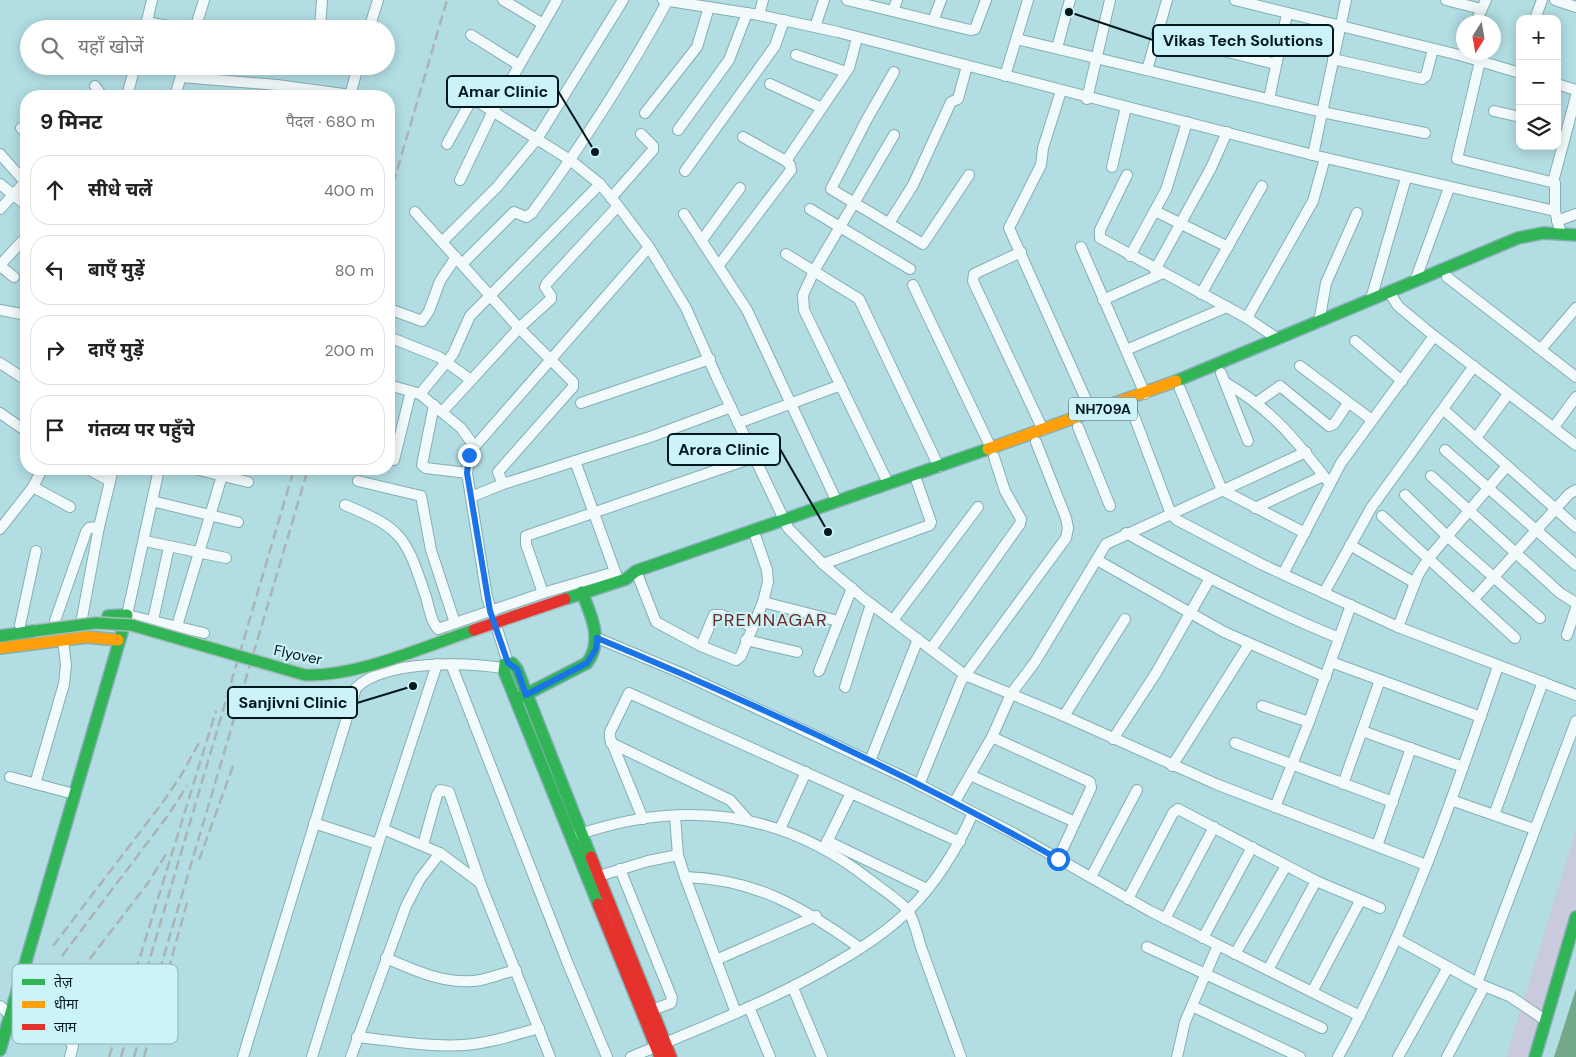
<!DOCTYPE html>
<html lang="hi">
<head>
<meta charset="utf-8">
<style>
  :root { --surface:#fff; --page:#f2f2f2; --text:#222; --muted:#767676; --line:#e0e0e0 }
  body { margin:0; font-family:"DM Sans","Noto Sans Devanagari",sans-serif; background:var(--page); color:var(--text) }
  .controls { position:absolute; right:15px; top:15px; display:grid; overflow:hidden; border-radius:10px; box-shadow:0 2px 12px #0003 }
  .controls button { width:45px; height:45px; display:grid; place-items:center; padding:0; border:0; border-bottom:1px solid var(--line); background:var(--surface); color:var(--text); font:25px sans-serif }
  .compass { position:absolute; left:1456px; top:15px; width:45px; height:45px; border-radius:50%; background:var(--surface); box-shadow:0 2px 12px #0003; rotate:191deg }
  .stop { position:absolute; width:15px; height:15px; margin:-11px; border:4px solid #1a73e8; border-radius:50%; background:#fff }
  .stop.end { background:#1a73e8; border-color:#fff; box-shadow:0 1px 5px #0008 }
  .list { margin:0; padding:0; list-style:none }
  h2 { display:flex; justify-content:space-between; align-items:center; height:65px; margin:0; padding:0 20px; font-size:21px }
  h2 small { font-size:16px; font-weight:400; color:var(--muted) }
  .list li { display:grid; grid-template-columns:32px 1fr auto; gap:15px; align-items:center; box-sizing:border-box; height:70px; margin:0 10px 10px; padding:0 10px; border:1px solid var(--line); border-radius:20px }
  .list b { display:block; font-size:19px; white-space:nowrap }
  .list em { font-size:16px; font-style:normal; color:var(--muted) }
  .icon { flex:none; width:28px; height:28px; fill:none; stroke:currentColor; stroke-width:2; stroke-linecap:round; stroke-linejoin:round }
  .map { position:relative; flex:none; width:1576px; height:1057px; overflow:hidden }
  .search { position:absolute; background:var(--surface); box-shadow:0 2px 12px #0003; left:20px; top:20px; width:375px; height:55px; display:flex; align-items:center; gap:12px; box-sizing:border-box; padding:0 18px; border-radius:28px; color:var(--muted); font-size:19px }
  .panel { position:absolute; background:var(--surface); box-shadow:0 2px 12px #0003; left:20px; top:90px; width:375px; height:385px; border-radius:20px }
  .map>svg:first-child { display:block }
  .green { fill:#c9cade }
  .water { fill:#73a889 }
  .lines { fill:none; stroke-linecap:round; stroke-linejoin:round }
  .street-casing { stroke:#84afb4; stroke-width:12 }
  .fast-casing { stroke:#84afb4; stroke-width:14 }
  .slow-casing { stroke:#84afb4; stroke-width:14 }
  .jam-casing { stroke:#84afb4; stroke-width:14 }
  .street { stroke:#f3fafb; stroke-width:10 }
  .fast { stroke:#30b455; stroke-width:11 }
  .slow { stroke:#ff9f0a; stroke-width:11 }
  .jam { stroke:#e5322d; stroke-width:11 }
  .rail { stroke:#aab4b6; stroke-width:2.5; stroke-dasharray:10 5; stroke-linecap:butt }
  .fast-bridge-casing { stroke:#a8bcbf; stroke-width:14; stroke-linecap:butt }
  .jam-bridge-casing { stroke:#a8bcbf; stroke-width:14; stroke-linecap:butt }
  .fast-bridge { stroke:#30b455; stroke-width:11 }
  .jam-bridge { stroke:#e5322d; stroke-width:11 }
  .route { stroke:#1a73e8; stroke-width:6 }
  .labels { text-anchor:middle; stroke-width:4; stroke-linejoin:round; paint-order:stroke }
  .shield { fill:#ccf3f9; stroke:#3f5a5e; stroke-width:1 }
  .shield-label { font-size:14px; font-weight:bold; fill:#02181c }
  .street-label { font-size:15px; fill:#02181c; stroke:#ccf3f9 }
  .quarter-label { font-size:18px; letter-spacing:1px; fill:#702a24; stroke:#ccf3f9 }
  .key { fill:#ccf3f9; stroke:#8fb1b7; stroke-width:1 }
  .key-label { font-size:14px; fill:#02181c }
  .leader { fill:none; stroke:#02181c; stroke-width:2 }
  .callout-dot { fill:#02181c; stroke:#ccf3f9; stroke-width:2 }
  .callout { fill:#ccf3f9; stroke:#02181c; stroke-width:2 }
  .callout-label { font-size:16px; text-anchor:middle; font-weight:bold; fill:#02181c }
</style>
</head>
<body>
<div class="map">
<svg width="1576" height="1057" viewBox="0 0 1576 1057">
  <rect width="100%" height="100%" fill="#b1dde3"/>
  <polygon class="green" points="1576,830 1576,907 1529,1057 1506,1057"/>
  <polygon class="water" points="1576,989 1576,1057 1554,1057"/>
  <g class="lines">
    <defs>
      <g id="street">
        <polyline points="503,0 543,24"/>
        <polyline points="663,0 759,15 838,32 1313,155 1555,211"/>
        <polyline points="847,0 970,30 975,29 986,0"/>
        <polyline points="1235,0 1463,56 1520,73"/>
        <polyline points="1446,0 1481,9"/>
        <polyline points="1555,0 1576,7"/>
        <polyline points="893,11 897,0"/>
        <polyline points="759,15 763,0"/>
        <polyline points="1535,19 1542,0"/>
        <polyline points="933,21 941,0"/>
        <polyline points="146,22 185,29"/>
        <polyline points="1476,22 1486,0"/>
        <polyline points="815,27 824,0"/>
        <polyline points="145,29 152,0"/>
        <polyline points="195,29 204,0"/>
        <polyline points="320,29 322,0"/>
        <polyline points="369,29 378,0"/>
        <polyline points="1157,34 1276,64"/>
        <polyline points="471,35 519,65"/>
        <polyline points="1017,39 1322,112 1425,133"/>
        <polyline points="1057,48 1070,0"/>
        <polyline points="796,55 846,72"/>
        <polyline points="1333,59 1422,79 1426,76 1433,49"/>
        <polyline points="1480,61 1457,159 1555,183 1555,211 1561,234"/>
        <polyline points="1147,70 1167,0"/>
        <polyline points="894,72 867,119 831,189 923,244 969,175"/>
        <polyline points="1005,76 1028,0"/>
        <polyline points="181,77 277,85 351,95"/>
        <polyline points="770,84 822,108"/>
        <polyline points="1557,84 1576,90"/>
        <polyline points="95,86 102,96"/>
        <polyline points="456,88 570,160 600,184 618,206 649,247 686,308 717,378 788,528 823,564 863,598 965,675 1064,716 1216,784 1426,865"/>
        <polyline points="1061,91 1043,148 1041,165 1009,228 1092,413"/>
        <polyline points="127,96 135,66"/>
        <polyline points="175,96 184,66"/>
        <polyline points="350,96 358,66"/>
        <polyline points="1087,99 1110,0"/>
        <polyline points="1269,99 1287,14"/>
        <polyline points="1494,111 1520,117"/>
        <polyline points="645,113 697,47 709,7"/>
        <polyline points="21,128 26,133"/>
        <polyline points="678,130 729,60 747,13"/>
        <polyline points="447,144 472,99"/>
        <polyline points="0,154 25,182"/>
        <polyline points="1313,155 1346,0"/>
        <polyline points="786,161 849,68 857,38"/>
        <polyline points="1112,167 1126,107"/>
        <polyline points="685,171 775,46 784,20"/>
        <polyline points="1127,175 1100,230 1100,238 1247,318 1278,339"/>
        <polyline points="460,180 493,111 557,0"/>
        <polyline points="1553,182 1576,96"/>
        <polyline points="0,184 26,205"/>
        <polyline points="611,198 653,150 653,146 641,134"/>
        <polyline points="0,209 26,181"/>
        <polyline points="810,209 910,269"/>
        <polyline points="1155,211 1228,247"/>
        <polyline points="415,212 519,328 573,382 573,387 498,472 503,484"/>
        <polyline points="684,214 747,310 837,502"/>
        <polyline points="1557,221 1576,214"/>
        <polyline points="889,223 913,185 951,102 958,99 967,66"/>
        <polyline points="702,240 740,188"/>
        <polyline points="443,241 497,187 537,139 623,0"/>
        <polyline points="1081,247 1145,394"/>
        <polyline points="1021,252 974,274 973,281 1043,430"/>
        <polyline points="786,254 859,299 939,467"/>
        <polyline points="1130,256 1166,190 1187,122"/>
        <path d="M462 264 514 212 526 217 532 213C582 145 628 74 668 0"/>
        <polyline points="0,265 26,237"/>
        <polyline points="719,265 791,170 790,165 786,161 743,137"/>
        <polyline points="0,266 14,277"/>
        <polyline points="1155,270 1211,168 1227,132"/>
        <polyline points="1447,277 1576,377"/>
        <polyline points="1415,281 1449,188"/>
        <polyline points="913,285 991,448"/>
        <polyline points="1389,292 1398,306 1434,336 1576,445"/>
        <polyline points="1201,294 1262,186"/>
        <polyline points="1371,299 1406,178"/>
        <polyline points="1103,300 1163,273"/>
        <polyline points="389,309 422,321 429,311 440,281 456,257"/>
        <polyline points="0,310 26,315"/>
        <polyline points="1247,318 1313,201 1325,158"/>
        <polyline points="1319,322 1326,283 1357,213"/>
        <polyline points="389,337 439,357 471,380"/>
        <polyline points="1355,341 1402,381"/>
        <polyline points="1541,349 1576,308"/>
        <polyline points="1126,350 1227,307"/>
        <polyline points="0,363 26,380"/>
        <polyline points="1300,366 1372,420"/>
        <polyline points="1221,373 1248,441"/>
        <path d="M1226 383C1273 410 1298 443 1330 484"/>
        <polyline points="389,385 420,394 461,428 474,446"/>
        <polyline points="1180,389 1222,490 1305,533"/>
        <polyline points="420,394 453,354 470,316 600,184"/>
        <polyline points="1128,400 1171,514 1177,520 1261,564 1398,627 1576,695"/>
        <polyline points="581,403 710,359"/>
        <polyline points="1256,403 1280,386 1329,426 1334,424 1348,403"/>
        <polyline points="434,405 422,465 426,468 467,473"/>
        <polyline points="1444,410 1576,527"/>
        <polyline points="442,412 519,328 551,299 551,296 545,287 547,283 618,206"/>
        <polyline points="0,413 26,431"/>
        <polyline points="738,423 841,385"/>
        <polyline points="1078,427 1110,506"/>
        <polyline points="1554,427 1576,397"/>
        <polyline points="1476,438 1508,394"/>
        <polyline points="1445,450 1576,565"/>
        <polyline points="394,460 411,391"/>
        <polyline points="575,461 617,577"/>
        <polyline points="88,469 110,481"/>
        <polyline points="159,469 127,615 204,633"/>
        <polyline points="195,469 248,482"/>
        <polyline points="1431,476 1560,593 1576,603"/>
        <polyline points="358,481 421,496 431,550 455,623"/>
        <polyline points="888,483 804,310 803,295 814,271 894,135"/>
        <polyline points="33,487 70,507"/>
        <polyline points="1405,495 1447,536 1540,618"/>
        <polyline points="471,497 503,484 650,437 731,407"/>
        <polyline points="152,501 238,522"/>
        <path d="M345 505C404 529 406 538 426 597 429 607 431 622 438 629L543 593 615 572"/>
        <polyline points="1255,508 1323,476"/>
        <polyline points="1382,516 1515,638"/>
        <polyline points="0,529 33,487 42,469"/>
        <path d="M1126 533C1196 572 1265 608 1339 638"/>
        <polyline points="145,541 226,558"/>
        <polyline points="1350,545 1415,583"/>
        <polyline points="1097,560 1224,632 1326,677"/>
        <polyline points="823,564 930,525 931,522 917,482"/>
        <polyline points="636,571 656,622 701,646 736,660 741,656 763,602 768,582 767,570 756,538"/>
        <polyline points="1283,574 1341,463 1434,336"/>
        <polyline points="543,593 526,544 526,536 755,457"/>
        <polyline points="1324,593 1371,508 1474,366"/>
        <polyline points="1474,599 1569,494 1576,490"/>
        <polyline points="763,602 838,621"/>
        <polyline points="82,618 99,527 113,469"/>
        <polyline points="153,620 169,547"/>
        <polyline points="893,620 978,507"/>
        <polyline points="55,621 86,532 89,528 99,527"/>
        <polyline points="20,625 36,551"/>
        <polyline points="177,626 224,469"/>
        <polyline points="1398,627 1418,575 1428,559 1507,466"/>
        <polyline points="1567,635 1576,608"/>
        <polyline points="597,638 681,673 908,779 1013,833 1150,911 1360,1016"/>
        <polyline points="746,640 797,652"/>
        <polyline points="701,646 714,615 721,615 752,626"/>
        <polyline points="931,649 1020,524 1021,519 1005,491 994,457"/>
        <polyline points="1331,662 1481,717"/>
        <polyline points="508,663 487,597 467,473 470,452 649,247"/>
        <polyline points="451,664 568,964 607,1057"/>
        <polyline points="819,671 852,588"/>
        <polyline points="845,687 871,604"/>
        <polyline points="1262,706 1309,722"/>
        <polyline points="1064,716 1125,619"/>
        <polyline points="1362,731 1463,767"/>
        <polyline points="992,737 1090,782 1091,788 1058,859"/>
        <polyline points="1113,739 1156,673 1209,580"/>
        <polyline points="611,743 730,800 747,819"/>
        <polyline points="1235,743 1393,802"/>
        <polyline points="870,761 918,639"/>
        <polyline points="1172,766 1249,644"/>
        <polyline points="970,775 1075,822"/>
        <polyline points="10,777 74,794"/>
        <polyline points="35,784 64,684 66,665 63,640"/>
        <polyline points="1343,784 1380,680"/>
        <polyline points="919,785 961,681 1066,538 1068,528 1066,518 1036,442"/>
        <polyline points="1451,800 1534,829"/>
        <polyline points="954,803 992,737 1011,694 1035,662 1106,544 1306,452"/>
        <polyline points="1275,807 1309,722 1351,605"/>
        <polyline points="1494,815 1543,682"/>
        <polyline points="675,816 678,855 685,877 736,1013"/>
        <polyline points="643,819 610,738 610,732 629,693 960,842"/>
        <polyline points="314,823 378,844"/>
        <polyline points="383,829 440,853 479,882"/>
        <polyline points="780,829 806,772"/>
        <path d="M577 835C682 799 782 810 870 880 880 888 901 901 908 911 915 921 918 939 922 950 935 986 948 1021 961 1057"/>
        <polyline points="827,841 927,889"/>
        <polyline points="423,845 437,795 440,790 449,792 481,885 550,1057"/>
        <polyline points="825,846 851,793"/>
        <polyline points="1377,846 1411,748"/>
        <polyline points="620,869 672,998 671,1003 652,1010"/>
        <polyline points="599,876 648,861 678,855"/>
        <path d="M685 877C756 879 804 908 860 948"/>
        <polyline points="1091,877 1137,790"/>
        <polyline points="1128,899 1173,813 1178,809 1316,881 1380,908"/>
        <polyline points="1165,919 1214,827"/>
        <polyline points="1203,938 1252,847"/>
        <polyline points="1397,939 1477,983 1511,997 1545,1020"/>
        <polyline points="1147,947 1322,1028"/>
        <polyline points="1235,954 1286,866"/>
        <path d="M386 958C416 971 448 986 481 980 493 977 504 973 516 970"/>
        <polyline points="716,960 816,916"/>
        <polyline points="1268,970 1316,881"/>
        <polyline points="1477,983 1576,721"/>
        <polyline points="793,988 822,1057"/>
        <polyline points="1312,992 1360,901"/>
        <polyline points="0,1006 10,1015"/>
        <polyline points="1192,1006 1300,1057"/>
        <polyline points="749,1007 770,1057"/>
        <polyline points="8,1021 68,1038 73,1046 70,1057"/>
        <path d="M357 1037C393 1041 428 1047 464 1045 490 1043 514 1035 539 1028"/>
        <path d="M243 1057 356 688C384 660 465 662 503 668"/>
        <polyline points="312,1057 378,844 437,664"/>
        <polyline points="351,1057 406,906 420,879 440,853"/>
        <path d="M631 1057C702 1027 775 1000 841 960 865 946 889 930 909 910 937 882 957 849 973 813"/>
        <polyline points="1177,1057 1185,1022 1218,945"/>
        <path d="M1338 1057C1406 933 1453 799 1498 666"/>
        <polyline points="1398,1057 1448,967"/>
        <polyline points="1447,1057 1484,987"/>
      </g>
      <g id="fast">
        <polyline points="1176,381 1518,238 1543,233 1576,235"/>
        <polyline points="565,599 626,579 636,571 988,449"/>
        <polyline points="0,636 34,631"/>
        <path d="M519 698 587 663C604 640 591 616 582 592"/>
        <polyline points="591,857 517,669 512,663 505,664 504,671 598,904"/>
        <polyline points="0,1050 127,615 108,616"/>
        <polyline points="1535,1057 1576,917"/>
      </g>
      <g id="slow">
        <polyline points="988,449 1176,381"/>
        <polyline points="0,648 87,637 118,640"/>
      </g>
      <g id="jam">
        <polyline points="591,857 671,1057"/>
        <polyline points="598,904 660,1057"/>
      </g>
    </defs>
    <use href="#street" class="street-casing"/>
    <use href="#fast" class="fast-casing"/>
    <use href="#slow" class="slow-casing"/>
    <use href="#jam" class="jam-casing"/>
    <use href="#street" class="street"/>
    <use href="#fast" class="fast"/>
    <use href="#slow" class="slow"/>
    <use href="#jam" class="jam"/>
    <g class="rail">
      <polyline points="389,198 447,0"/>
      <polyline points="199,860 233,766"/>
      <polyline points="53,946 163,802 182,774 201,739"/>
      <polyline points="62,956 169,814 187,786"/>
      <polyline points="53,1007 148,883 166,854"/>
      <polyline points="109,1057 216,711"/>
      <polyline points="121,1057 294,469"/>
      <polyline points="134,1057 308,469"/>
      <polyline points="144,1057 187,903"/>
    </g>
    <defs>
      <path id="fast-bridge" d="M34 631 96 623 131 625 305 675C357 677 423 647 474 630"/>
      <polyline id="jam-bridge" points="474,630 565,599"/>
    </defs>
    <use href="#fast-bridge" class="fast-bridge-casing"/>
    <use href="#jam-bridge" class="jam-bridge-casing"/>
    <use href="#fast-bridge" class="fast-bridge"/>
    <use href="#jam-bridge" class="jam-bridge"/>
  </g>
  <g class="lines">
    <path class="route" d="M469 455 467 473 490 611 508 663 517 669 526 695 587 663 596 649 597 638C754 703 910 775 1058 859"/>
  </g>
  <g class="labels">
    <rect class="shield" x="1069" y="397.5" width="68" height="23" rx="4"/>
    <g class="shield-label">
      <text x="1103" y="414">NH709A</text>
    </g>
    <g class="street-label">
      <text transform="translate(298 655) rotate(12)" y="5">Flyover</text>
    </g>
    <g class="quarter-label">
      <text x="770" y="626">PREMNAGAR</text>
    </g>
  </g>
  <rect x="12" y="964" width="166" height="80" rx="8" class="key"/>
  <rect x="22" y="979" width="23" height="6" fill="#30b455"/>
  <rect x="22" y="1001" width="23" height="7" fill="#ff9f0a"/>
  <rect x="22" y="1024" width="23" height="6" fill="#e5322d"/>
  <g class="key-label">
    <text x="54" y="987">तेज़</text>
    <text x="54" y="1009">धीमा</text>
    <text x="54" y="1032">जाम</text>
  </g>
  <path class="leader" d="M1069 12L1153 40M595 152L558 91M828 532L780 449M413 686L357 703"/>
  <g class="callout-dot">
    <circle cx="1069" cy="12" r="5"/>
    <circle cx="595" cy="152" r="5"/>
    <circle cx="828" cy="532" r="5"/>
    <circle cx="413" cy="686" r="5"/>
  </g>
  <g class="callout">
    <rect x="1153" y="25" width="180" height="31" rx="5"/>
    <rect x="447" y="76" width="111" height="31" rx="5"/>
    <rect x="668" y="434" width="112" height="31" rx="5"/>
    <rect x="228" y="687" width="129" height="31" rx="5"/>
  </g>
  <g class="callout-label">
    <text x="1243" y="46">Vikas Tech Solutions</text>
    <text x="503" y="97">Amar Clinic</text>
    <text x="724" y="455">Arora Clinic</text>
    <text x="293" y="708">Sanjivni Clinic</text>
  </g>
</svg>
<div class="controls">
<button>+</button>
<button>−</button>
<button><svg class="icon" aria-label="layers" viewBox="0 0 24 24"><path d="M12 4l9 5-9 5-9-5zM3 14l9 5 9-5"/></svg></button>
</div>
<svg class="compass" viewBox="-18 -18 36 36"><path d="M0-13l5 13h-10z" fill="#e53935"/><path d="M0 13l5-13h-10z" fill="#767676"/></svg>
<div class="stop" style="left:1058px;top:859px"></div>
<div class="stop end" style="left:469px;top:455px"></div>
<div class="search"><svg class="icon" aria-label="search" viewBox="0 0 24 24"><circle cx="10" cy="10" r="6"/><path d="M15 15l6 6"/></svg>यहाँ खोजें</div>
<section class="panel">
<h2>9 मिनट<small>पैदल · 680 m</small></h2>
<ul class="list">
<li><svg class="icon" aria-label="ahead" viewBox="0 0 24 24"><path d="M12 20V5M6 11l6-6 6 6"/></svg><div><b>सीधे चलें</b></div><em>400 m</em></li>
<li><svg class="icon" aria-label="left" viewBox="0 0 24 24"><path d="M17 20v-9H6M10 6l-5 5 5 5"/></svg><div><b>बाएँ मुड़ें</b></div><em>80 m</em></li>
<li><svg class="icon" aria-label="right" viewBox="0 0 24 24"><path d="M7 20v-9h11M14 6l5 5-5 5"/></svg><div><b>दाएँ मुड़ें</b></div><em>200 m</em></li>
<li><svg class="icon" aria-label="arrive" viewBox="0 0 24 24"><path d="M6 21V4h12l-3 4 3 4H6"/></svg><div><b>गंतव्य पर पहुँचे</b></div></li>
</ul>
</section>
</div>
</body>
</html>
